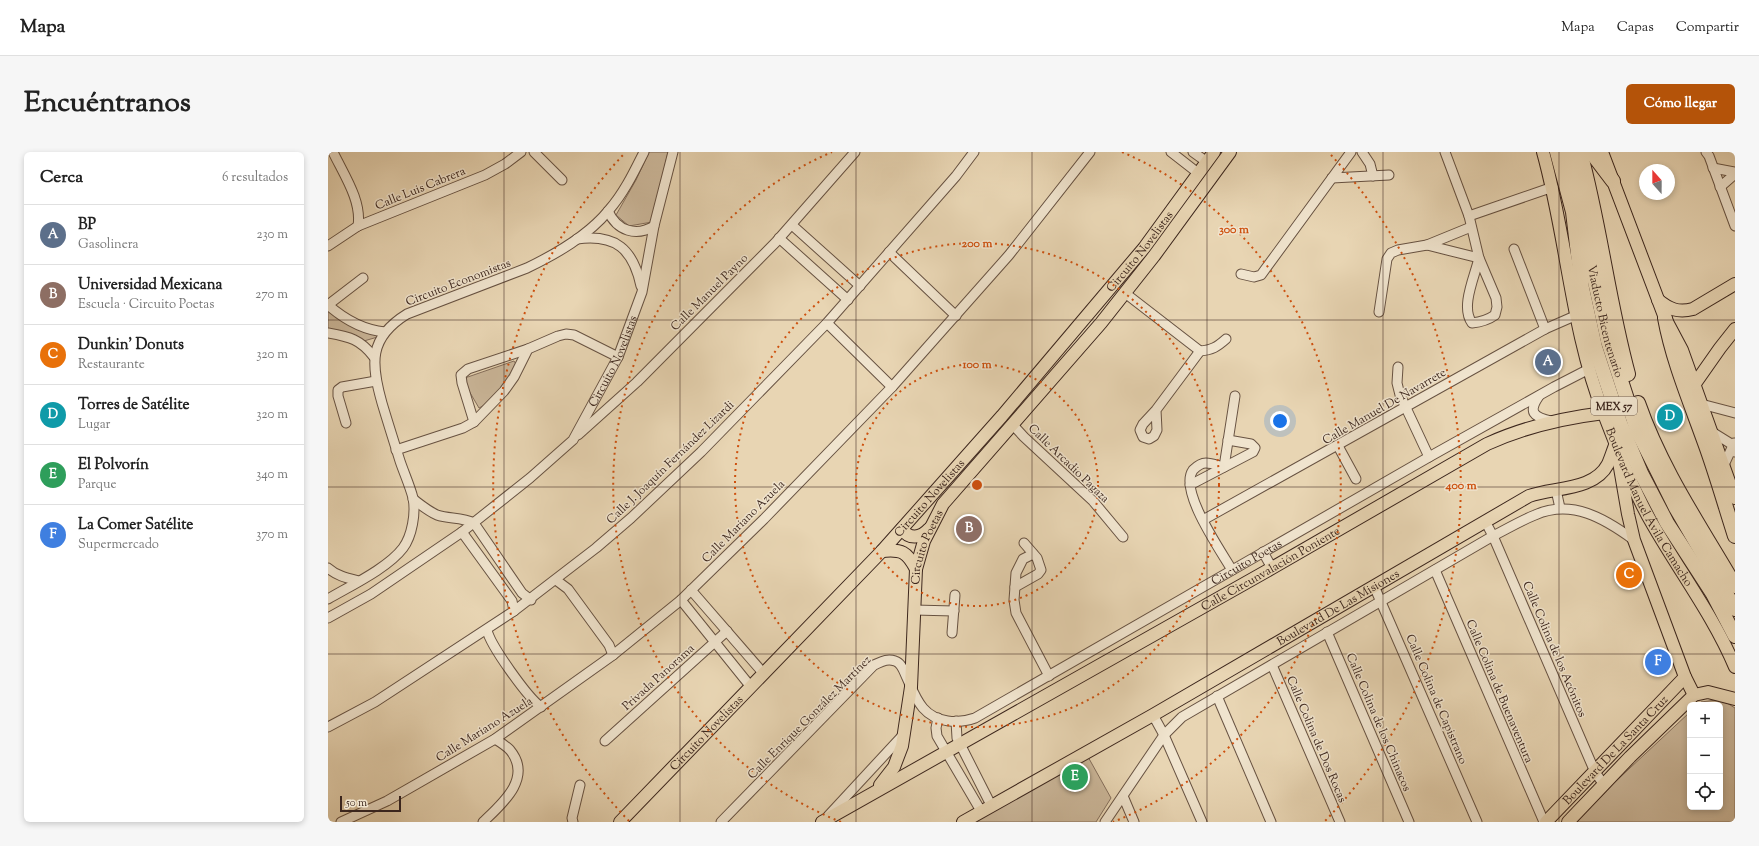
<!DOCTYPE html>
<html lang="es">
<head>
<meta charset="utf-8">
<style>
  :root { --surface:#fff; --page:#f6f6f6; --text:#222; --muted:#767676; --line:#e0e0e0; --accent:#b45309 }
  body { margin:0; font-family:"Sorts Mill Goudy",serif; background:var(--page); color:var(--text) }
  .controls { position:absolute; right:12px; bottom:12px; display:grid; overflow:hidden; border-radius:6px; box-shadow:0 2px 6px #0003 }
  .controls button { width:36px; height:36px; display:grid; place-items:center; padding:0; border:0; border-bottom:1px solid var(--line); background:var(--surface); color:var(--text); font:20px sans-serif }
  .compass { position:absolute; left:1311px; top:12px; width:36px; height:36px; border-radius:50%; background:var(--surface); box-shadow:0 2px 6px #0003; rotate:339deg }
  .scale { position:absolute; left:12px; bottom:10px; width:61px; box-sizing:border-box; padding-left:4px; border:2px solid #3c261d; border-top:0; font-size:11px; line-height:14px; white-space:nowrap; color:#3c261d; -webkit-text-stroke:3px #f0e4ce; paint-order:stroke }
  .you { position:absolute; left:952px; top:269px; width:14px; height:14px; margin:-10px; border:3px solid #fff; border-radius:50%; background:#1a73e8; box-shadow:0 0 0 6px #1a73e833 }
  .badge { display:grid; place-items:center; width:26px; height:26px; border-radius:50%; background:var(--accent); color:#fff; font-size:13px; font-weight:700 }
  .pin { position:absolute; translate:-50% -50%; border:2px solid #fff; box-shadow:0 1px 4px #0006 }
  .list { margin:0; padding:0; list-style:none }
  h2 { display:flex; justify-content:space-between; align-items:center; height:52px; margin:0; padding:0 16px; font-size:17px }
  h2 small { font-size:13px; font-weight:400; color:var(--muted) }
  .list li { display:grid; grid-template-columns:26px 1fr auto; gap:12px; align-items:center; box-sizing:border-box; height:60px; padding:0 16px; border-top:1px solid var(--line) }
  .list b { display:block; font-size:15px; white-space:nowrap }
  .list p { margin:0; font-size:13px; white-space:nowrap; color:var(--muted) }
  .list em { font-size:13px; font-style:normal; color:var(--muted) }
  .icon { flex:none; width:22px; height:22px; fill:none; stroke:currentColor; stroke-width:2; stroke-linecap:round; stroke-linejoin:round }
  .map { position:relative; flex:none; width:1407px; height:670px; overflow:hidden; border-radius:6px }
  header { display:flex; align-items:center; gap:24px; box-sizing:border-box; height:56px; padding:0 20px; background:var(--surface); border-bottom:1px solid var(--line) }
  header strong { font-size:19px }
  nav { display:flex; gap:22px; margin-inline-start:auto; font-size:14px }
  .intro { display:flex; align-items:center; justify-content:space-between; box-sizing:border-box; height:96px; padding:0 24px }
  h1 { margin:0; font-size:28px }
  .button { padding:10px 18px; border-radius:6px; background:var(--accent); color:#fff; font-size:14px; font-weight:700 }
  main { display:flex; gap:24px; padding:0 24px }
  aside { flex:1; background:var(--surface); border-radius:6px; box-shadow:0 2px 6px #0003 }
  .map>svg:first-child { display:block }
  .park { fill:#cbb79a; stroke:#846e5c }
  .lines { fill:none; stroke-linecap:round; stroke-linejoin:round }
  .minor-casing { stroke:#675242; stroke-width:11 }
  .major-casing { stroke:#3c261d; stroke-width:14 }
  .highway-casing { stroke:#3c261d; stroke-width:16 }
  .minor { stroke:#f0e4ce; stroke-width:9 }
  .major { stroke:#e8d5b3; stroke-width:12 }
  .highway { stroke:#e8d5b3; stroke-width:14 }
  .grid { fill:none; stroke:#3c261d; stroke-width:1; stroke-opacity:0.55 }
  .ring { fill:none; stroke:#ce510f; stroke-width:2; stroke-dasharray:2 4 }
  .labels { text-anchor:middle; stroke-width:3; stroke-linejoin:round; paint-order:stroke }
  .shield { fill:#f0e4ce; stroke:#725f52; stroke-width:1 }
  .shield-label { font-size:11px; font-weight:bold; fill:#3c261d }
  .street-label { font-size:12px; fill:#3c261d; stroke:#f0e4ce }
  .centre { fill:#ce510f; stroke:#f0e4ce; stroke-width:2 }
  .ring-label { font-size:12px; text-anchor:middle; font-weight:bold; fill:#ce510f; stroke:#f0e4ce; stroke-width:3; stroke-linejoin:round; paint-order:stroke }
</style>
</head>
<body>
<header>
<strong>Mapa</strong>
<nav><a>Mapa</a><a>Capas</a><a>Compartir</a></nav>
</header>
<div class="intro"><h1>Encuéntranos</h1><a class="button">Cómo llegar</a></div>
<main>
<aside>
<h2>Cerca<small>6 resultados</small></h2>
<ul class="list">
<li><span class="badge" style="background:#5c6f8a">A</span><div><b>BP</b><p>Gasolinera</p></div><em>230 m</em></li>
<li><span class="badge" style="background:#8d6e63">B</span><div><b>Universidad Mexicana</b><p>Escuela · Circuito Poetas</p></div><em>270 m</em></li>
<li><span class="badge" style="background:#e8710a">C</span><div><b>Dunkin' Donuts</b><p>Restaurante</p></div><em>320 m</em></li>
<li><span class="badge" style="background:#0f9aa8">D</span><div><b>Torres de Satélite</b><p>Lugar</p></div><em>320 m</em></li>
<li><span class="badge" style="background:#2e9e5b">E</span><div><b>El Polvorín</b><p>Parque</p></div><em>340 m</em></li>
<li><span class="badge" style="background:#3f7fe0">F</span><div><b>La Comer Satélite</b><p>Supermercado</p></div><em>370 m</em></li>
</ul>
</aside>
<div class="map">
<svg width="1407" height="670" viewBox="0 0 1407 670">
  <rect width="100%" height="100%" fill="#e8d5b3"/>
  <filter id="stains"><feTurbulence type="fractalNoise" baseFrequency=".005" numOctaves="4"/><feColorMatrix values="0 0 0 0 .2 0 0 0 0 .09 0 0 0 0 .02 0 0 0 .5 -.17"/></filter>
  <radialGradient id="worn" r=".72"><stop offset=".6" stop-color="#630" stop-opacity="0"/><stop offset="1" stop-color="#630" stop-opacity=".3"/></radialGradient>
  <g class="park">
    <polygon points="321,0 340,0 324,70 301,74 288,63 308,28"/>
    <polygon points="0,154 53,184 29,191 0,184"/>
    <polygon points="186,209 189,214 168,247 151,256 134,227"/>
    <polygon points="1388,548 1399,551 1407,556 1407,670 1248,670 1287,630 1362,560 1362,655 1392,655 1392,553 1370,553 1373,550"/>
    <polygon points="759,603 783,646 768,670 646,670"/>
  </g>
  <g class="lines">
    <defs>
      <g id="minor">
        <path d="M5 0C16 23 34 49 30 74"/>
        <polyline points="206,0 234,28"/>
        <polyline points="843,0 870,21"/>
        <polyline points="865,0 879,10"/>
        <polyline points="1034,0 1042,12 1045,24"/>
        <path d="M1117 0 1141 64 1151 106 1168 146 1169 155 1167 163C1160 168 1153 170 1144 171 1132 155 1147 124 1151 106"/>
        <polyline points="1378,0 1381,4 1407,74"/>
        <polyline points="1385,16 1407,20"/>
        <polyline points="1004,26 1061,23"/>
        <polyline points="1392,35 1407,22"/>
        <path d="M280 59C289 79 308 85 326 74"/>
        <polyline points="1141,64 1225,35"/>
        <polyline points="464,73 532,134"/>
        <polyline points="451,86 520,148"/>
        <path d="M249 87C288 82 305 97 313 134"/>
        <polyline points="1099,93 1143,75"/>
        <polyline points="0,94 30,74 157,23 177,12 193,0"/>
        <polyline points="1186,97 1217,177"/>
        <polyline points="561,100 628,164"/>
        <polyline points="913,122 926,125 933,123 1023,0"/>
        <path d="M797 141 872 199C884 198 889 195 898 187"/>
        <path d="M0 153C16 167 35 178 57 180"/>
        <polyline points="0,153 35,126"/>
        <polyline points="1051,160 1059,107 1063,101 1070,98 1099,93 1151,106"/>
        <polyline points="499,171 564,235"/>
        <path d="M0 181C22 185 32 187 46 205"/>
        <polyline points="1070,215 1069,231 1072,243 1101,305"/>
        <path d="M1211 244C1200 260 1205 265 1223 269"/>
        <polyline points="1373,252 1407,261"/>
        <polyline points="828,258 829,278 826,284 821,287 815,285 812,278 815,272 828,258 872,199"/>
        <polyline points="146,270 134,231 133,223 140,217 200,197"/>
        <polyline points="18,271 10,244 10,238 14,235 48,229"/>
        <polyline points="685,273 696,285 765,349 795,385"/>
        <polyline points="1384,280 1405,293 1407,300"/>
        <polyline points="250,283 309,230 448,90 527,0"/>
        <polyline points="1010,294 1028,327"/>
        <polyline points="68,298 135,276 146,270 176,239 186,225 200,197 230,184 238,182 246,183 290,205"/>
        <polyline points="1396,313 1406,291"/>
        <polyline points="862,333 925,300 927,296 923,292 900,288"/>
        <polyline points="1228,338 1232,356"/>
        <path d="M85 347C93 353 100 359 109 363 121 367 134 365 146 371"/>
        <polyline points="875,368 1217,177 1249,163"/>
        <polyline points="1157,369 1165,384 1267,620 1276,633"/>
        <polyline points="146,371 194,441 203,448"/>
        <polyline points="134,380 184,449 186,459"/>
        <polyline points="935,400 944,416"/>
        <polyline points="705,402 695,407 688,421 686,448 688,461 721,524"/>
        <path d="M0 416C9 424 19 426 31 429"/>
        <path d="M904 418C893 399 850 338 865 318 869 314 873 311 878 311 884 311 891 314 896 315L907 244"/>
        <polyline points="1107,418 1216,670"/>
        <polyline points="228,428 240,437 281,493 285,503"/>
        <polyline points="1046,434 1149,670"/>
        <polyline points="687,435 710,422 713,418 709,406 696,391"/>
        <polyline points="363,438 436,522"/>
        <path d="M0 447C22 434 60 416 75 396 84 384 88 361 85 346 82 334 76 321 72 309 66 290 60 271 54 251 43 212 40 186 79 162L199 116C228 102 260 84 281 58 296 41 306 20 316 0"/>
        <polyline points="353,448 423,535"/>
        <polyline points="586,458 626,459"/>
        <path id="s1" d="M0 466 43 442 134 380 202 326 245 288 290 205 314 140 326 74 345 0"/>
        <path d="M159 478C162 493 200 546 213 555"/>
        <polyline points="999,480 1081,670"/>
        <polyline points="624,481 627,443"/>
        <polyline points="944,513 1012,670"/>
        <polyline points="889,544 943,670"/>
        <polyline points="825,563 836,583 874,670"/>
        <polyline points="610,566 608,576 609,584 653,659"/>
        <polyline points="628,569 629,586 663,653"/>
        <polyline points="0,575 47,550 186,459 268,396 303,366 373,300 499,171 628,24 646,0"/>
        <polyline points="277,589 399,479"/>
        <polyline points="795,644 806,670"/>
        <polyline points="500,664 576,582"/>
        <polyline points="13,670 59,649 167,587 285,503 353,448 436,367 564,235 681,103 762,0"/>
        <path d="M155 670C174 652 205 626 182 598 178 594 172 590 167 587"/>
        <polyline points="245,670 244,666 252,633"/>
        <path id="s2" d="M393 670 546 513C553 510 559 506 567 509 574 511 576 520 579 526 583 535 588 548 595 556 608 571 630 572 647 566L1101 305 1226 235 1261 217"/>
        <path d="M777 670 836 583 854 565 1165 384C1179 377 1192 369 1207 363 1244 347 1276 366 1306 388"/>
      </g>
      <g id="major">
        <path id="s3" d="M1215 0C1239 86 1243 178 1276 262 1290 298 1306 341 1325 373 1352 420 1386 465 1407 515"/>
        <polyline points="1274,0 1337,166 1354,198 1407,346"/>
        <path d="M1330 148C1341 157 1350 161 1365 157L1407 132"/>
        <polyline points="1366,233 1392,196 1407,177"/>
        <polyline points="1291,310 1300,362 1306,388 1357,525 1366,543"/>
        <path d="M574 377C581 388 593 386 601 377"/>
        <path d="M554 399C574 397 579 400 588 417"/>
        <path id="s4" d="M552 633 566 615 574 594 583 535 588 417 596 389 615 352 773 171 826 104 902 0"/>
        <path id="s5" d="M292 670 554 399 674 264 816 96 886 0"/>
        <path id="s6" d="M494 670 944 416 1159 292C1196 275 1235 266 1276 261"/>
        <path id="s7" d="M635 670 825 563 1201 344C1226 335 1266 339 1280 312 1283 305 1285 298 1288 291"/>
        <path id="s8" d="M1218 670 1357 525"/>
        <polyline points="1240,670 1302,605 1366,543 1380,540 1407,547"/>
      </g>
      <g id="highway">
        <polyline points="1229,0 1245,60 1254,136 1267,195 1292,271 1313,321 1339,371 1385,442 1407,484"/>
        <path id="s9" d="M1242 0 1254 55 1266 125 1280 189 1309 278 1348 356 1407 457"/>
        <path d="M1252 0C1272 73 1280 149 1300 222"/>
        <polyline points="1263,0 1285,29"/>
        <path d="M1337 166C1345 209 1362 249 1377 291 1388 321 1397 353 1407 384"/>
        <path d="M1310 251C1333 317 1372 374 1407 434"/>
      </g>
    </defs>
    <use href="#minor" class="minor-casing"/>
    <use href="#major" class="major-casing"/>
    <use href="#highway" class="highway-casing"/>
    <use href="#minor" class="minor"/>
    <use href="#major" class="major"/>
    <use href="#highway" class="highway"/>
  </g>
  <path class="grid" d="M176 0V670M352 0V670M528 0V670M704 0V670M879 0V670M1055 0V670M1231 0V670M0 168H1407M0 335H1407M0 502H1407"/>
  <g class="ring">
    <circle cx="649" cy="333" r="121"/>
    <circle cx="649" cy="333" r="242"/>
    <path d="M513 670A363 363 0 0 1 504 0M794 0A363 363 0 0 1 785 670"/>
    <path d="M301 669A484 484 0 0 1 295 3M1003 3A484 484 0 0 1 997 669"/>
  </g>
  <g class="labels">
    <rect class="shield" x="1263" y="245" width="46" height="18" rx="3"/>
    <g class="shield-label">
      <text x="1286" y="258">MEX 57</text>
    </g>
    <g class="street-label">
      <text transform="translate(92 36) rotate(-22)" y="4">Calle Luis Cabrera</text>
      <text dy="4" stroke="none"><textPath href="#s5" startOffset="772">Circuito Novelistas</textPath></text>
      <text transform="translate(130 130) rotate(-21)" y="4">Circuito Economistas</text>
      <text transform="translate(381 140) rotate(-45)" y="4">Calle Manuel Payno</text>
      <text dy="4" stroke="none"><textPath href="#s9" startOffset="173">Viaducto Bicentenario</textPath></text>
      <text dy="4" stroke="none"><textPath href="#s1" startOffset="392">Circuito Novelistas</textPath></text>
      <text transform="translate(1056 254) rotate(-30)" y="4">Calle Manuel De Navarrete</text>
      <text transform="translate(342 310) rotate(-44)" y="4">Calle J. Joaquín Fernández Lizardi</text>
      <text transform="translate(741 311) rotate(44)" y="4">Calle Arcadio Pagaza</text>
      <text dy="4" stroke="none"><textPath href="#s5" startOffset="448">Circuito Novelistas</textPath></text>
      <text dy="4" stroke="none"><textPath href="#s3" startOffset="373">Boulevard Manuel Ávila Camacho</textPath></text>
      <text transform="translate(415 369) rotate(-45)" y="4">Calle Mariano Azuela</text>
      <text dy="4" stroke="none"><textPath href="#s4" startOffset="247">Circuito Poetas</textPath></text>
      <text dy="4" stroke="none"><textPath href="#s2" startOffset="666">Circuito Poetas</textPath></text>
      <text dy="4" stroke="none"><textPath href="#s6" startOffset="515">Calle Circunvalación Poniente</textPath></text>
      <text dy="4" stroke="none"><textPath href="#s7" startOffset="432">Boulevard De Las Misiones</textPath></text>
      <text transform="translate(1227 497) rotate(67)" y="4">Calle Colina de los Acónitos</text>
      <text transform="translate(330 525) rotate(-42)" y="4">Privada Panorama</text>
      <text transform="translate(1172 539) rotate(67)" y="4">Calle Colina de Buenaventura</text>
      <text transform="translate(1109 547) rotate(67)" y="4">Calle Colina de Capistrano</text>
      <text transform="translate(481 565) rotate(-45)" y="4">Calle Enrique González Martínez</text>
      <text transform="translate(1051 570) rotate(67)" y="4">Calle Colina de los Chinacos</text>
      <text transform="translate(156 577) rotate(-32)" y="4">Calle Mariano Azuela</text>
      <text dy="4" stroke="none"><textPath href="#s5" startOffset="124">Circuito Novelistas</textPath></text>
      <text transform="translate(989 587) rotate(67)" y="4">Calle Colina de Dos Rocas</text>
      <text dy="4" stroke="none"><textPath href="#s8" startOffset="100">Boulevard De La Santa Cruz</textPath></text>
    </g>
  </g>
  <circle cx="649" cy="333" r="6" class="centre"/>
  <g class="ring-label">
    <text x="906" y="81">300 m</text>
    <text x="649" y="95">200 m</text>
    <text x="649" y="216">100 m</text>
    <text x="1133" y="337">400 m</text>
  </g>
  <rect width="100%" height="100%" filter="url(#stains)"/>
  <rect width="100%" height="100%" fill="url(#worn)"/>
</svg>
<div class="controls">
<button>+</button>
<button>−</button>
<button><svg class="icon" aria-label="locate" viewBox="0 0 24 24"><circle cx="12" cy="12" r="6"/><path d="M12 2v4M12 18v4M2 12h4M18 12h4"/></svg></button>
</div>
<svg class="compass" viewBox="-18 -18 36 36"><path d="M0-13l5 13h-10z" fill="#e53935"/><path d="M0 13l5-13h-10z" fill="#767676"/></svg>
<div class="scale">50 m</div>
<div class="you"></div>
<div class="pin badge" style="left:1220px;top:210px;background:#5c6f8a">A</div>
<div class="pin badge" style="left:641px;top:377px;background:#8d6e63">B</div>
<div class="pin badge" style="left:1301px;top:423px;background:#e8710a">C</div>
<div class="pin badge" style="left:1342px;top:265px;background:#0f9aa8">D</div>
<div class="pin badge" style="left:747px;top:625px;background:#2e9e5b">E</div>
<div class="pin badge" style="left:1330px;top:510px;background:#3f7fe0">F</div>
</div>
</main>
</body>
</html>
